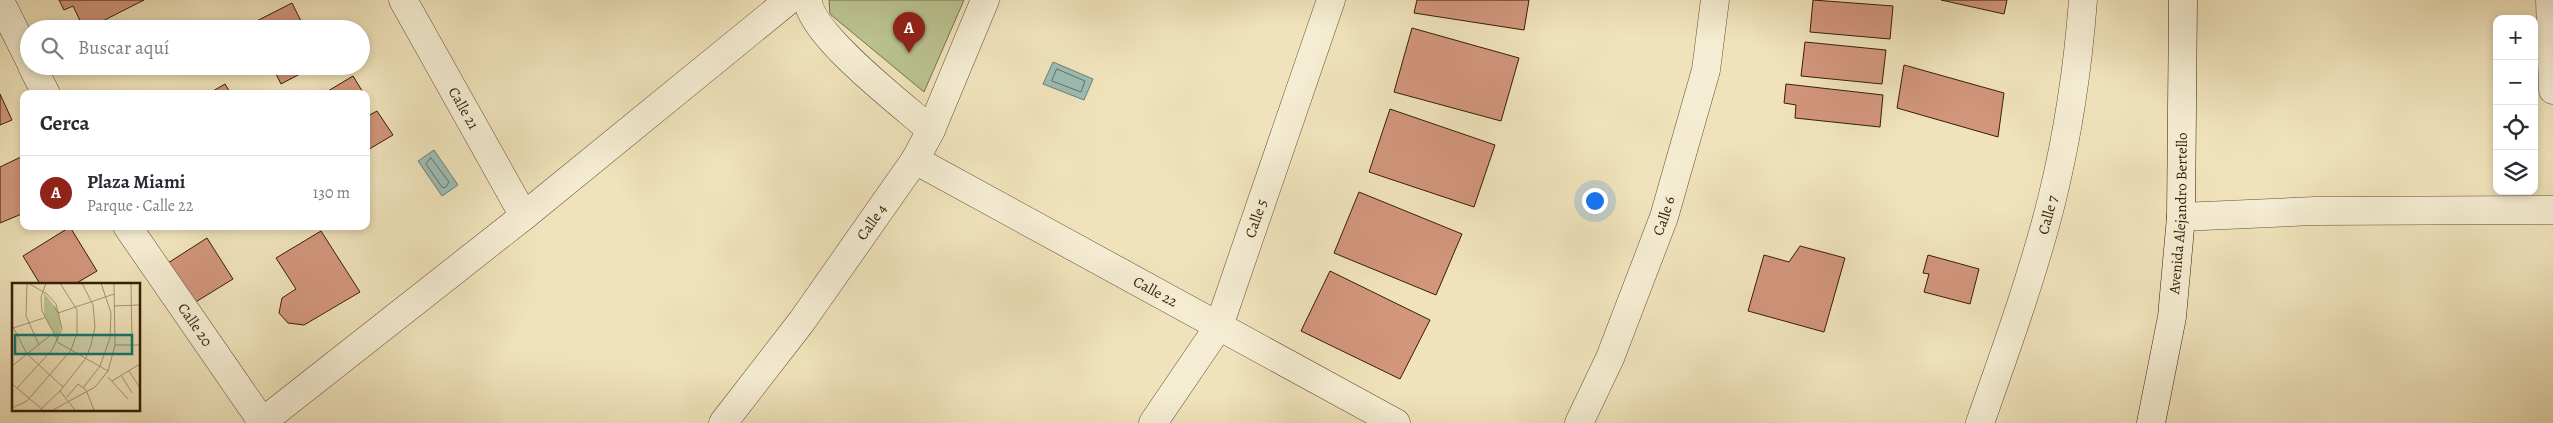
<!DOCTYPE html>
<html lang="es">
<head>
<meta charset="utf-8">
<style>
  :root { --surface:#fff; --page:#f7f7f7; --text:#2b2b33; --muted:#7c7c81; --line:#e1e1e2; --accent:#8f2418 }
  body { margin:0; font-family:Alegreya,serif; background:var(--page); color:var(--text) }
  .controls { position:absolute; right:15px; top:15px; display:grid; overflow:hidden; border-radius:10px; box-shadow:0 2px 8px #0003 }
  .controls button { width:45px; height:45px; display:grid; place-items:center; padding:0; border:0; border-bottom:1px solid var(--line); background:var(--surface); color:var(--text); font:25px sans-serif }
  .you { position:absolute; left:1594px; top:200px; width:18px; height:18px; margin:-12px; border:4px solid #fff; border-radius:50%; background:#1a73e8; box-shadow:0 0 0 8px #1a73e833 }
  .badge { display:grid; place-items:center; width:32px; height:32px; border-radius:50%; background:var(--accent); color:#fff; font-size:16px; font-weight:700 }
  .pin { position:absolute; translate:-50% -41px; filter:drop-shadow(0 1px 2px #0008) }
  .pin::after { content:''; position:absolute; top:26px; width:18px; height:15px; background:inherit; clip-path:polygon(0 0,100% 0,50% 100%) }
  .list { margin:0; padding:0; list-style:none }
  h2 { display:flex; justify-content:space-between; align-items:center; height:65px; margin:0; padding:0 20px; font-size:21px }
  h2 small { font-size:16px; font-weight:400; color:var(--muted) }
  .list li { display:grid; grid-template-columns:32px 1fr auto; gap:15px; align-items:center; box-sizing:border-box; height:75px; padding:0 20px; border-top:1px solid var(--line) }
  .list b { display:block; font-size:19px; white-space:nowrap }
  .list p { margin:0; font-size:16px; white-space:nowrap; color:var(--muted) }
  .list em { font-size:16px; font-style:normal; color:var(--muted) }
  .icon { flex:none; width:28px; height:28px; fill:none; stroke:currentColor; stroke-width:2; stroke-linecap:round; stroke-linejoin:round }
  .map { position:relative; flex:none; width:2553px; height:423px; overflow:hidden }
  .search { position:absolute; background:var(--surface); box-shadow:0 2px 8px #0003; left:20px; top:20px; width:350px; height:55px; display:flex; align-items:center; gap:12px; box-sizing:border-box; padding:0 18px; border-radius:28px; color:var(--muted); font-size:19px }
  .panel { position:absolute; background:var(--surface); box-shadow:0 2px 8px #0003; left:20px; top:90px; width:350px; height:140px; border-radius:10px }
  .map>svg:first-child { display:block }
  .green { fill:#bac390; stroke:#78704b }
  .water { fill:#9bbdb6; stroke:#727d70 }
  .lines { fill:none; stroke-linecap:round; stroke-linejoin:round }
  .shore { stroke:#686e5e; stroke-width:1 }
  .building { fill:#d2967b; stroke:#351e06 }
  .street-casing { stroke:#644f33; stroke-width:29 }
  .secondary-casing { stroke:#351e06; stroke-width:29 }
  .street { stroke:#f5edd3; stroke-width:28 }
  .secondary { stroke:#f5edd3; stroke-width:28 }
  .labels { text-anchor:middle; stroke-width:4; stroke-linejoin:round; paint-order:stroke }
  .street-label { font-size:15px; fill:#351e06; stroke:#f5edd3 }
  .inset-road { fill:none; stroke:#a59473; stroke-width:1 }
  .view { fill:#0f766e; fill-opacity:0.15; stroke:#0f766e; stroke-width:2.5 }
  .inset-edge { fill:none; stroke:#351e06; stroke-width:2.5 }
</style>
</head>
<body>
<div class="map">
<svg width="2553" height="423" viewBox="0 0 2553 423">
  <rect width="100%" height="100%" fill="#f0e3bb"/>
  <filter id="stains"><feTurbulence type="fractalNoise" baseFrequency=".004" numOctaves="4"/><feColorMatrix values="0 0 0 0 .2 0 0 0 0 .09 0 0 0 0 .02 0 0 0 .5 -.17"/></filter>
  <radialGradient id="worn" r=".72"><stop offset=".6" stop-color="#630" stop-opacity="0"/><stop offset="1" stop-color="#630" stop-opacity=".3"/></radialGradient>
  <polygon class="green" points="829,0 964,0 924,92 830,14"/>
  <g class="water">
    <polygon points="1053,62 1093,79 1084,100 1043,84"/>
    <polygon points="434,150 458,185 442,196 418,161"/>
  </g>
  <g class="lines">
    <g class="shore">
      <polygon points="1057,69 1085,81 1081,92 1052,81"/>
      <polygon points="431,158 449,182 445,188 442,187 426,164"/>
    </g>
  </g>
  <g class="building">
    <polygon points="59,0 144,0 87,29 84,29 73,6 64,10"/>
    <polygon points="1417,0 1529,0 1524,30 1414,13"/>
    <polygon points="1813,0 1893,6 1890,39 1810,32"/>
    <polygon points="1941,0 2007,0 2004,14"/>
    <polygon points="292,3 305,29 241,29"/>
    <polygon points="1412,28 1519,58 1501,121 1394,92"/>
    <polygon points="1805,42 1886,50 1882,84 1801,76"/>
    <polygon points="1904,65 2004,93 1998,137 1897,108"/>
    <polygon points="272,66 315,66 281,84"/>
    <polygon points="353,76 364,94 323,94"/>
    <polygon points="225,84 231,94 208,94"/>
    <polygon points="1786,84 1883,95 1880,127 1795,118 1796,105 1784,103"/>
    <polygon points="0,94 12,120 0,125"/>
    <polygon points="1390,109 1495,145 1474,207 1369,172"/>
    <polygon points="377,111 393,135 366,151 366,117"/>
    <polygon points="23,156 24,213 0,223 0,167"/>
    <polygon points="1359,192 1462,234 1436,295 1334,253"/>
    <polygon points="70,227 97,271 75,284 40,284 23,256"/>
    <polygon points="321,231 360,292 304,325 288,323 279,313 282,298 296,289 276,258"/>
    <polygon points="207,238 233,279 194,303 168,263"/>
    <polygon points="1800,246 1845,258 1824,332 1748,311 1764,255 1789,262"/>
    <polygon points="1928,255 1979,269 1970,304 1924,292 1929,274 1923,273"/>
    <polygon points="1330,271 1430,320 1400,379 1301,331"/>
  </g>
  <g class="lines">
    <defs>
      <g id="street">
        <path id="s1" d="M403 0 524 216"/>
        <path d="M808 0C809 34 905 107 931 130"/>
        <polyline points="2550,0 2553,90"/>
        <polyline points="0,1 29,59"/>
        <polyline points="32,66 46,94"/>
        <path id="s2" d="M915 160 1396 423"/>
        <polyline points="2181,217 2315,211 2553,210"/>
        <path id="s3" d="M127 226 263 423"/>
        <polyline points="261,423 524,216 789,0"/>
        <path id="s4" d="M723 423 802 321 915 160 931 130 985 0"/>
        <path id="s5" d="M1153 423 1219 326 1331 0"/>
        <path id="s6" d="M1579 423 1610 358 1664 217 1706 70 1715 0"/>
        <path id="s7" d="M1980 423C2006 349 2033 275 2052 199 2068 134 2078 66 2083 0"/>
      </g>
      <g id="secondary">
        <path id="s8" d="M2151 423 2172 317 2181 217 2183 0"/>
      </g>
    </defs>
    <use href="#street" class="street-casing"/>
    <use href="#secondary" class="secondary-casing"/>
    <use href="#street" class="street"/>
    <use href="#secondary" class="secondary"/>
  </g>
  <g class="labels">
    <g class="street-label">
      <text dy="5" stroke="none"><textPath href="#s1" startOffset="124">Calle 21</textPath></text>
      <text dy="5" stroke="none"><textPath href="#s8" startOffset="212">Avenida Alejandro Bertello</textPath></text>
      <text dy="5" stroke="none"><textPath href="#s7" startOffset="219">Calle 7</textPath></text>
      <text dy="5" stroke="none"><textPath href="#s6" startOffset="224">Calle 6</textPath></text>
      <text dy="5" stroke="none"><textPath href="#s5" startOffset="231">Calle 5</textPath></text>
      <text dy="5" stroke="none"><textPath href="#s4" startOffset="250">Calle 4</textPath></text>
      <text dy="5" stroke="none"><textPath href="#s2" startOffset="274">Calle 22</textPath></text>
      <text dy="5" stroke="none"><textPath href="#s3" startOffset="120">Calle 20</textPath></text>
    </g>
  </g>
  <g transform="translate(12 283)">
    <rect width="128" height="128" fill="#f0e3bb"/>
    <path d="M32 10 47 29 49 42 46 56 32 34Z" fill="#bac390"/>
    <path class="inset-road" d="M15 0 14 33 27 62M34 0 29 14 30 28 46 58M119 0 120 62M42 23 46 30 102 11M102 23 128 22M0 42 15 71 51 104M1 45 32 35M45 59 96 88M103 62H128M0 83 40 51M117 88 128 105M109 92 120 110M96 94 116 116M100 98 128 81M0 101 31 127M5 105 40 67 50 46 44 21 35 11 16 0M71 105 88 83 98 55 99 30 89 0M48 108 63 127M55 114 66 101 74 107 82 127M0 125 15 118 59 67 65 50V27L48 0M29 126 48 108 74 75 79 62 83 44 81 22 70 0M41 127 83 104 96 88 103 62 102 0"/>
    <path class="view" d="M3 52H120V71H3Z"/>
    <rect width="128" height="128" class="inset-edge"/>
  </g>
  <rect width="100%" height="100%" filter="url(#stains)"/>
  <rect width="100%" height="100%" fill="url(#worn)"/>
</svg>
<div class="controls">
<button>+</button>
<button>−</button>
<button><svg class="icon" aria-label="locate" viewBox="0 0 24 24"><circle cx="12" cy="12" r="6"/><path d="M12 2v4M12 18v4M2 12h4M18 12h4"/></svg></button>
<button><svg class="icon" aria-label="layers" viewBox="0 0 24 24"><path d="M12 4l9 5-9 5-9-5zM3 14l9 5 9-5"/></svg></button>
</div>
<div class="you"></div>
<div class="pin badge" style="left:909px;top:53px">A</div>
<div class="search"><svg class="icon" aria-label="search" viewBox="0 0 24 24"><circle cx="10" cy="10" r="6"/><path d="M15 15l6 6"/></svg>Buscar aquí</div>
<section class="panel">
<h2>Cerca<small></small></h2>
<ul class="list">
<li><span class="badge">A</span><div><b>Plaza Miami</b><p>Parque · Calle 22</p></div><em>130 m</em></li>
</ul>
</section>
</div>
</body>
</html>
